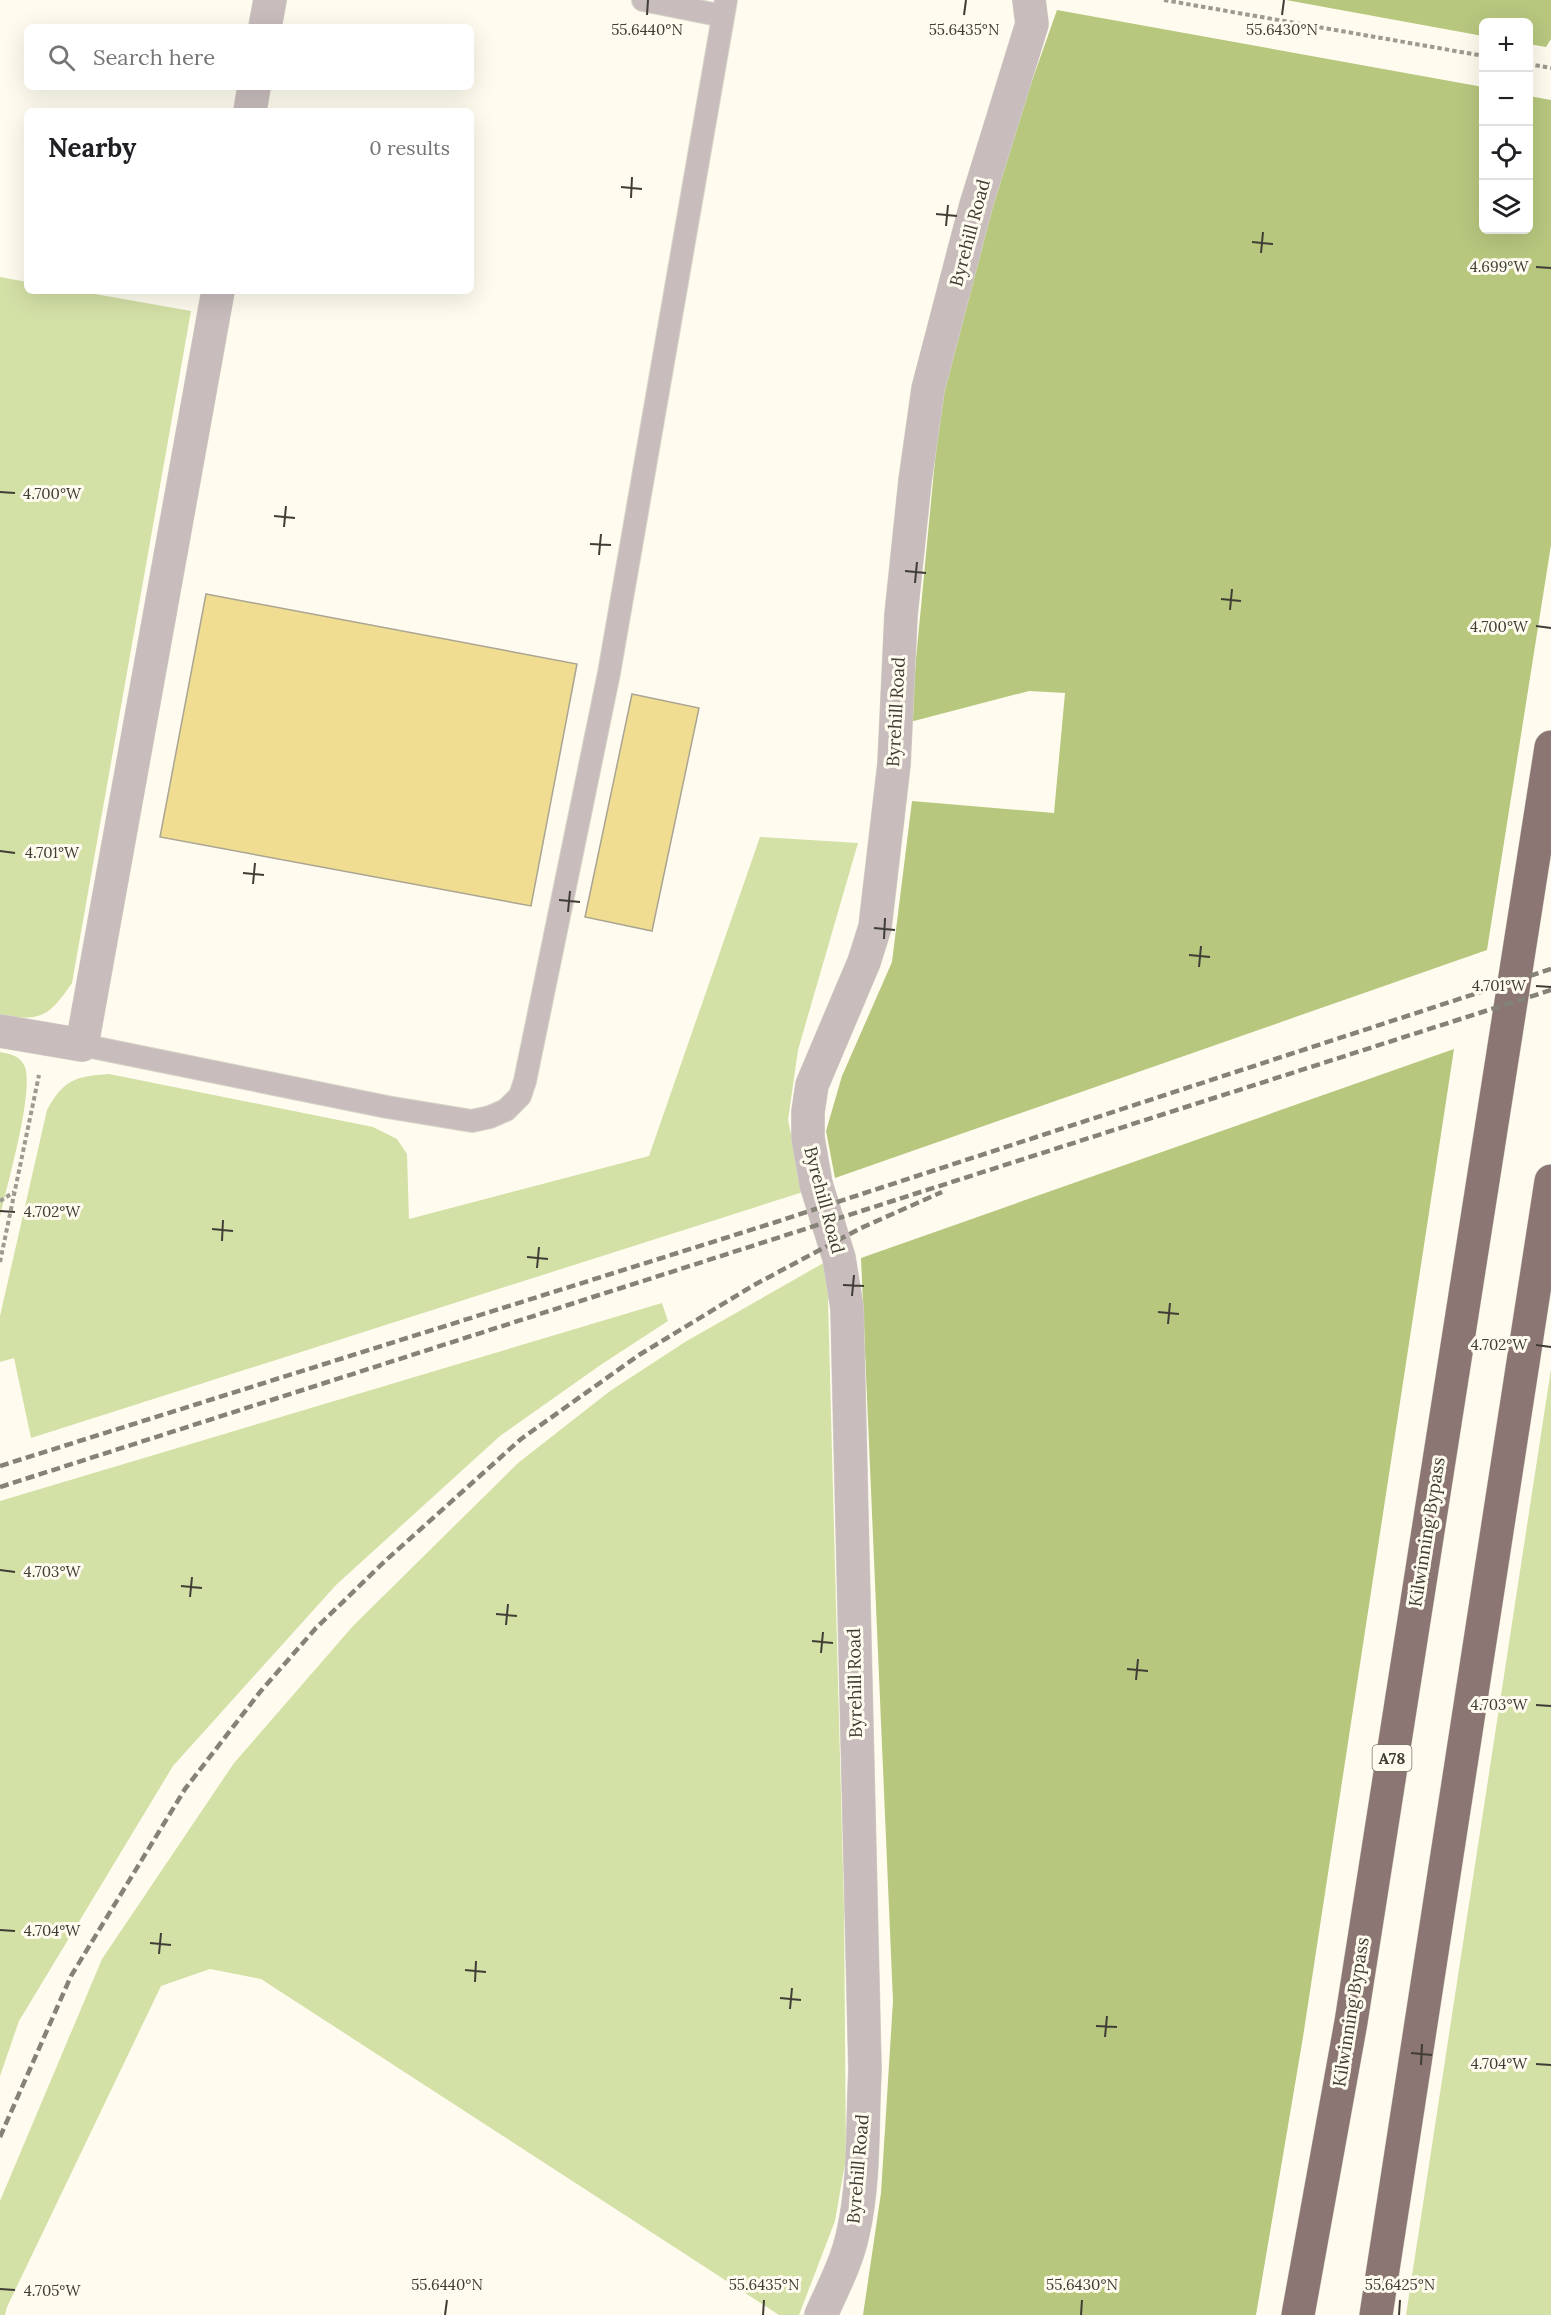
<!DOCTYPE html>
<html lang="en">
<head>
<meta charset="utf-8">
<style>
  :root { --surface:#fff; --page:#f6f6f6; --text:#202124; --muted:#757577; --line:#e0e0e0 }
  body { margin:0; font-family:Lora,serif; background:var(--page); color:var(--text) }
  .controls { position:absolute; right:18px; top:18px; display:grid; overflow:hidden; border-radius:9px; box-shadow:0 6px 24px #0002 }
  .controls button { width:54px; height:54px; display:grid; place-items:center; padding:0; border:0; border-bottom:2px solid var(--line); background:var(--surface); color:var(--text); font:30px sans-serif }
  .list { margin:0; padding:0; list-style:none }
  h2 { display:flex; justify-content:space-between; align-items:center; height:78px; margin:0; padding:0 24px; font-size:26px }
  h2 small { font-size:20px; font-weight:400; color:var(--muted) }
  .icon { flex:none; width:33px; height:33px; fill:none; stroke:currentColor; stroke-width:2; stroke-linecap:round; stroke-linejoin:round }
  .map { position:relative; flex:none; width:1551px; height:2315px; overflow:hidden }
  .search { position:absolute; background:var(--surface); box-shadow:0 6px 24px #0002; left:24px; top:24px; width:450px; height:66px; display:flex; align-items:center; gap:15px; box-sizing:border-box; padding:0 21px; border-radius:9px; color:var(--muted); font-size:22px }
  .panel { position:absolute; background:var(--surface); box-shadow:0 6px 24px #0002; left:24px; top:108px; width:450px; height:186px; border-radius:9px }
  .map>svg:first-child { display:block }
  .green { fill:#d3e0a6 }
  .forest { fill:#b7c77e }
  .building { fill:#f1dd91; stroke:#aaa592; stroke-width:1.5 }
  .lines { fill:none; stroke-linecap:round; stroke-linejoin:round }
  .lane-casing { stroke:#d9d6ca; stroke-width:24 }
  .street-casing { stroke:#d9d6ca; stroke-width:34 }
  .highway-casing { stroke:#d9d6ca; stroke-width:34 }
  .path { stroke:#9d9a90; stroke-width:4; stroke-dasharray:4.5 3; stroke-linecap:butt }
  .lane { stroke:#c8bdbc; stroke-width:22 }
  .street { stroke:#c8bdbc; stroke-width:33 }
  .highway { stroke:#8b7673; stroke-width:33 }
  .rail { stroke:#858278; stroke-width:4.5; stroke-dasharray:9 4.5; stroke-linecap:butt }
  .ticks { fill:none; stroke:#3f3d35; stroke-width:2 }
  .labels { text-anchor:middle; stroke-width:6; stroke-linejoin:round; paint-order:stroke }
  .shield { fill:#fffcef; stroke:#79766d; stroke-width:1.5 }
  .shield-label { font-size:16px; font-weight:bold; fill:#3f3d35 }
  .street-label { font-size:18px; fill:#3f3d35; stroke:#fffcef }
  .ticks-label { font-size:15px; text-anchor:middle; fill:#3f3d35; stroke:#fffcef; stroke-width:6; stroke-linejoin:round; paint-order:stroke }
</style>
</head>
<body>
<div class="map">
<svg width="1551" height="2315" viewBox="0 0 1551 2315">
  <rect width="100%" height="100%" fill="#fffcef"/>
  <g class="green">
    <path d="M0 277 27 282V291H78L191 311 72 983C49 1016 42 1022 0 1015Z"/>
    <path d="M760 837 858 843 798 1050 788 1120 803 1192 31 1438 14 1358 0 1362V1316L47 1110C63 1080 76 1076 109 1074L373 1127 397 1139 407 1154 409 1219 649 1156Z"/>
    <path d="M0 1052C9 1054 19 1055 24 1065 36 1086 6 1189 0 1217Z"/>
    <polygon points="827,1261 844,1911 846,2158 835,2221 799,2315 779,2315 261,1979 210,1969 161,1986 7,2307 5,2315 0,2315 0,2201 102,1959 234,1763 353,1626 518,1463 610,1391 685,1342"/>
    <polygon points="662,1303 668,1321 602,1364 500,1436 336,1585 173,1766 19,2021 0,2076 0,1501"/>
    <polygon points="1551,1369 1551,2315 1406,2315"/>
  </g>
  <g class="forest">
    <polygon points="1286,0 1551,0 1551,39 1546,47 1529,44 1528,22 1484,22 1483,36"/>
    <polygon points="1057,10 1483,87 1484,230 1528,230 1529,96 1551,100 1551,545 1487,950 835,1178 826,1131 842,1076 892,962 912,801 1054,813 1065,693 1029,691 910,722 941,397 989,203"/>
    <polygon points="1454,1049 1303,2037 1256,2315 863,2315 881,2193 893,2001 861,1258"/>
  </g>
  <g class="building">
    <polygon points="206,594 577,664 531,906 160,837"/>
    <polygon points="632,694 699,708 652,931 585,917"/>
  </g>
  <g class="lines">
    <defs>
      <g id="lane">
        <polyline points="643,0 723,16"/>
        <polyline points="82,1045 387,1107 472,1121 490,1117 506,1110 520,1096 525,1081 609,673 726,0"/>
      </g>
      <g id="street">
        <polyline points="265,27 270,0"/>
        <polyline points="250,111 254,87"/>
        <polyline points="0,1031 82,1045 218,291"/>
        <path d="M821 2315C833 2288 847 2262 853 2233 865 2180 862 2124 865 2071L847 1308 839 1258 816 1184 808 1138V1112L812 1085 864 962 875 927 894 764 901 615 915 481 928 389 976 205 1032 24 1029 0"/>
      </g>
      <g id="highway">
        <polyline points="1298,2315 1351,2022 1551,747"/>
        <polyline points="1376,2315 1551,1181"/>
      </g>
    </defs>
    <use href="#lane" class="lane-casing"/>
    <use href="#street" class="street-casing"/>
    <use href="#highway" class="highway-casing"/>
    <g class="path">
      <polyline points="1164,0 1484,56"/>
      <polyline points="1528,64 1551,68"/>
      <polyline points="0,1201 14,1192"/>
      <polyline points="0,1262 39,1075"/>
    </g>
    <use href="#lane" class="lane"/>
    <use href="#street" class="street"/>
    <use href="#highway" class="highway"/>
    <g class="rail">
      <polyline points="0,1466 776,1222 1551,969"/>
      <polyline points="0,1487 1551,990"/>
      <polyline points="0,2137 71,1976 185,1789 260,1692 316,1628 384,1562 521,1439 639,1355 754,1285 861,1228 942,1192"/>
    </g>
  </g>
  <path class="ticks" d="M647 15 648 0M964 15 966 0M1282 15 1284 0M621 187 642 189M631 198 632 177M936 214 957 216M946 226 948 205M1252 242 1273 244M1261 253 1263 232M1536 267 1551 268M0 492 15 493M274 516 295 518M284 527 286 506M590 544 611 545M599 555 601 534M905 571 926 573M915 583 917 562M1221 599 1241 601M1230 610 1232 589M1536 626 1551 628M0 851 15 853M243 873 264 875M253 884 255 863M559 900 580 902M568 912 570 891M874 928 895 930M884 939 885 918M1189 955 1210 957M1199 967 1201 946M1536 986 1551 987M0 1211 15 1212M212 1229 233 1231M222 1241 223 1220M527 1257 548 1259M537 1268 539 1247M843 1285 864 1286M852 1296 854 1275M1158 1312 1179 1314M1168 1324 1170 1303M1536 1345 1551 1347M0 1570 15 1572M181 1586 202 1588M190 1597 192 1577M496 1614 517 1616M506 1625 508 1604M812 1641 833 1643M821 1653 823 1632M1127 1669 1148 1671M1136 1680 1138 1659M1536 1705 1551 1706M0 1930 15 1931M150 1943 171 1945M159 1954 161 1933M465 1970 486 1972M475 1982 476 1961M780 1998 801 2000M790 2009 792 1988M1096 2026 1117 2027M1105 2037 1107 2016M1411 2053 1432 2055M1536 2064 1551 2065M1421 2065 1422 2044M0 2289 15 2290M445 2315 447 2300M763 2315 764 2300M1081 2315 1082 2300M1399 2315 1400 2300"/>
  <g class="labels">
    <rect class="shield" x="1372.5" y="1745" width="39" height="26" rx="4.5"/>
    <g class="shield-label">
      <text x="1392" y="1764">A78</text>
    </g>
    <g class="street-label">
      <text transform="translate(970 233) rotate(-75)" y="6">Byrehill Road</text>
      <text transform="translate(896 712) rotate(-87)" y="6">Byrehill Road</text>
      <text transform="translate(824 1200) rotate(75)" y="6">Byrehill Road</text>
      <text transform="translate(1427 1532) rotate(-81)" y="6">Kilwinning Bypass</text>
      <text transform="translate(855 1683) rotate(-91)" y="6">Byrehill Road</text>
      <text transform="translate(1351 2012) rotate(-81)" y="6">Kilwinning Bypass</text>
      <text transform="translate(858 2169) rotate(-85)" y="6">Byrehill Road</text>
    </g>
  </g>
  <g class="ticks-label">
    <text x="647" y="35">55.6440°N</text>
    <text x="964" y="35">55.6435°N</text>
    <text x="1282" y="35">55.6430°N</text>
    <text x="1499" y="272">4.699°W</text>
    <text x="52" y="499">4.700°W</text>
    <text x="1499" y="632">4.700°W</text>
    <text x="52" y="858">4.701°W</text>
    <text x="1499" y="991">4.701°W</text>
    <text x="52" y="1217">4.702°W</text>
    <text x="1499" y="1350">4.702°W</text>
    <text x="52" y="1577">4.703°W</text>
    <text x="1499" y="1710">4.703°W</text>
    <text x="52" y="1936">4.704°W</text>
    <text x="1499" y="2069">4.704°W</text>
    <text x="447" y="2290">55.6440°N</text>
    <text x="764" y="2290">55.6435°N</text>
    <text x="1082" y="2290">55.6430°N</text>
    <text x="1400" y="2290">55.6425°N</text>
    <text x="52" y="2296">4.705°W</text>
  </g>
</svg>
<div class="controls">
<button>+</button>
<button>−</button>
<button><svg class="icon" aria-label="locate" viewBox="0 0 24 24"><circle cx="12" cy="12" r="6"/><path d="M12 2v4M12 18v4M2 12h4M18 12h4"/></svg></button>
<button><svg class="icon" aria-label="layers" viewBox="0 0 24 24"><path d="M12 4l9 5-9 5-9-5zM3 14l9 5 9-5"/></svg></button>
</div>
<div class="search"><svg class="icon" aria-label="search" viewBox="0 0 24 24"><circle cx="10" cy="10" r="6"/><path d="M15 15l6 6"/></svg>Search here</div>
<section class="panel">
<h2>Nearby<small>0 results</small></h2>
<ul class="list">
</ul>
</section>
</div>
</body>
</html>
